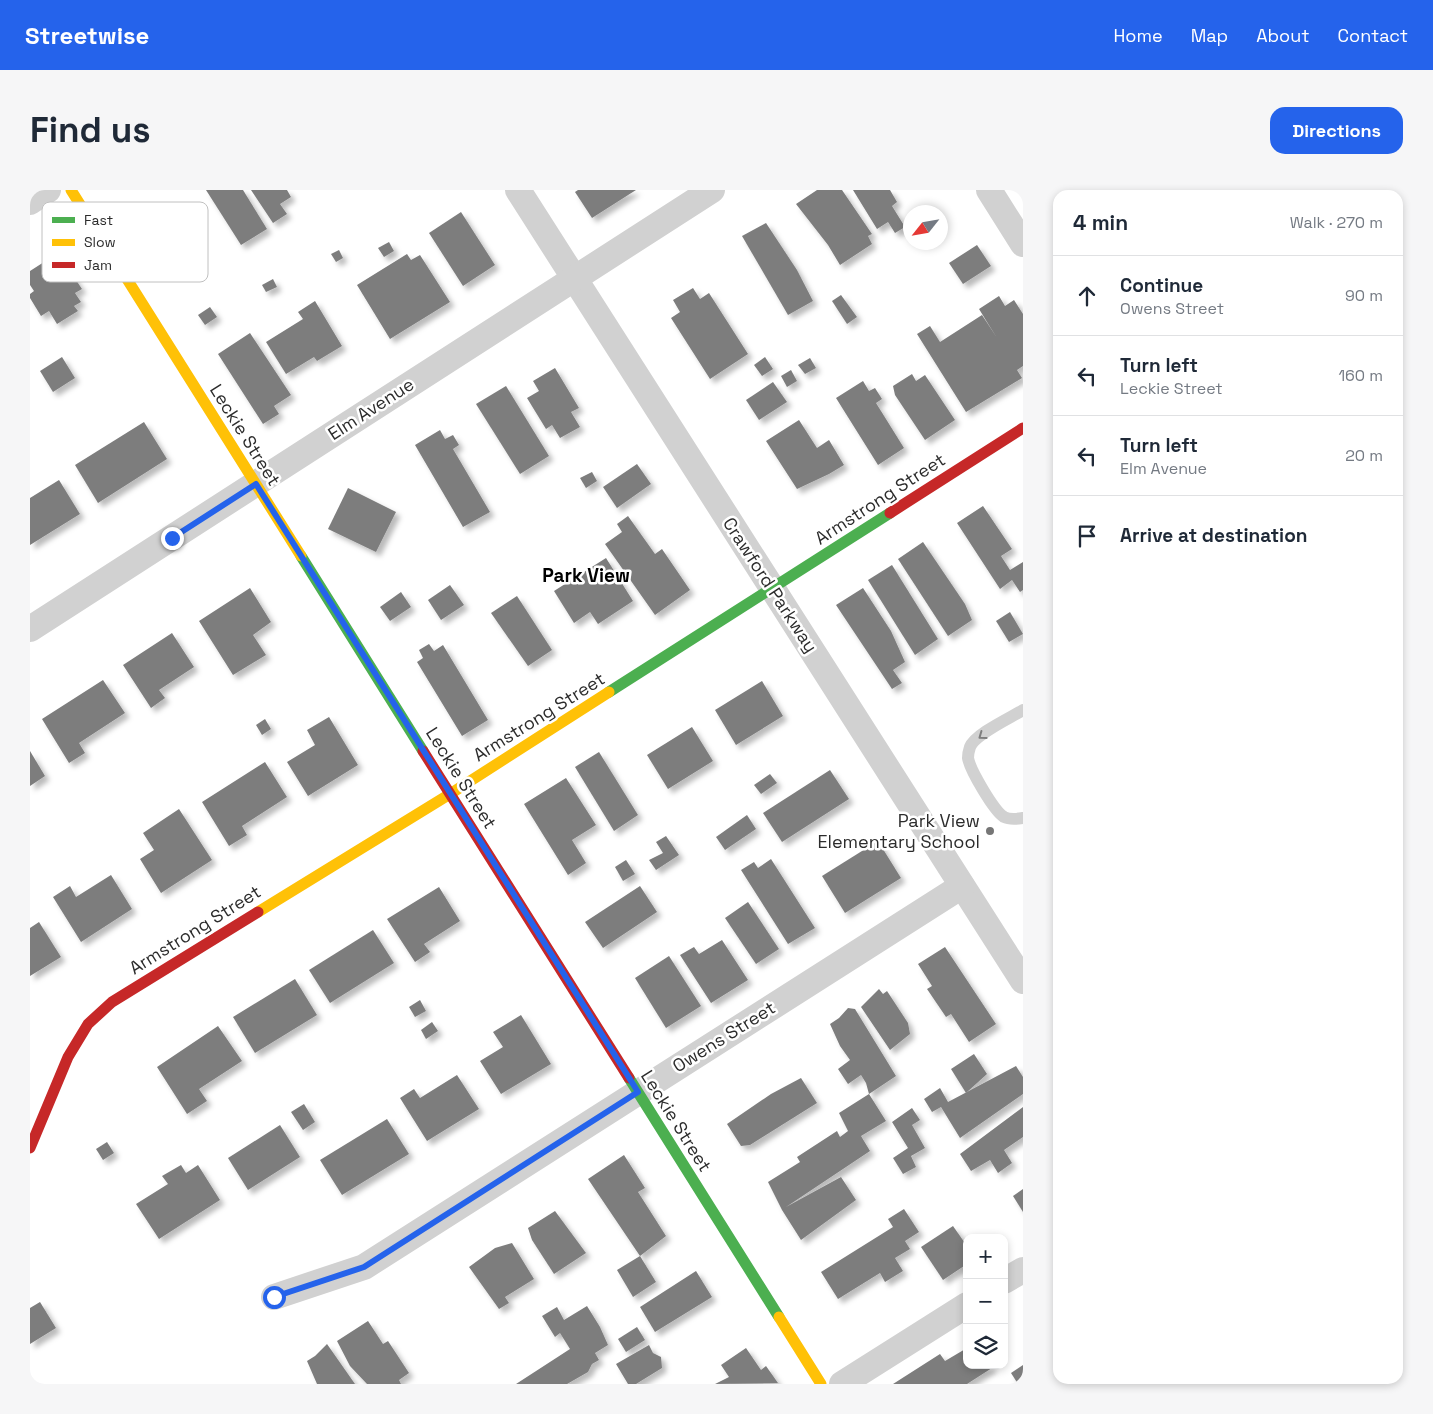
<!DOCTYPE html>
<html lang="en">
<head>
<meta charset="utf-8">
<style>
  :root { --surface:#fff; --page:#f6f6f7; --text:#1f2937; --muted:#747a83; --line:#e0e1e3; --accent:#2563eb }
  body { margin:0; font-family:"Space Grotesk",sans-serif; background:var(--page); color:var(--text) }
  .controls { position:absolute; right:15px; bottom:15px; display:grid; overflow:hidden; border-radius:10px; box-shadow:0 2px 8px #0003 }
  .controls button { width:45px; height:45px; display:grid; place-items:center; padding:0; border:0; border-bottom:1px solid var(--line); background:var(--surface); color:var(--text); font:25px sans-serif }
  .compass { position:absolute; left:873px; top:15px; width:45px; height:45px; border-radius:50%; background:var(--surface); box-shadow:0 2px 8px #0003; rotate:239deg }
  .stop { position:absolute; width:15px; height:15px; margin:-11px; border:4px solid #2563eb; border-radius:50%; background:#fff }
  .stop.end { background:#2563eb; border-color:#fff; box-shadow:0 1px 5px #0008 }
  .list { margin:0; padding:0; list-style:none }
  h2 { display:flex; justify-content:space-between; align-items:center; height:65px; margin:0; padding:0 20px; font-size:21px }
  h2 small { font-size:16px; font-weight:400; color:var(--muted) }
  .list li { display:grid; grid-template-columns:32px 1fr auto; gap:15px; align-items:center; box-sizing:border-box; height:80px; padding:0 20px; border-top:1px solid var(--line) }
  .list b { display:block; font-size:19px; white-space:nowrap }
  .list p { margin:0; font-size:16px; white-space:nowrap; color:var(--muted) }
  .list em { font-size:16px; font-style:normal; color:var(--muted) }
  .icon { flex:none; width:28px; height:28px; fill:none; stroke:currentColor; stroke-width:2; stroke-linecap:round; stroke-linejoin:round }
  .map { position:relative; flex:none; width:993px; height:1194px; overflow:hidden; border-radius:15px }
  header { display:flex; align-items:center; gap:30px; box-sizing:border-box; height:70px; padding:0 25px; background:var(--accent); color:#fff }
  header strong { font-size:24px }
  nav { display:flex; gap:28px; margin-inline-start:auto; font-size:18px }
  .intro { display:flex; align-items:center; justify-content:space-between; box-sizing:border-box; height:120px; padding:0 30px }
  h1 { margin:0; font-size:35px }
  .button { padding:12px 22px; border-radius:15px; background:var(--accent); color:#fff; font-size:18px; font-weight:700 }
  main { display:flex; gap:30px; padding:0 30px }
  aside { flex:1; background:var(--surface); border-radius:15px; box-shadow:0 2px 8px #0003 }
  .map>svg:first-child { display:block }
  .building { fill:#7d7d7d; filter:url(#shadow) }
  .lines { fill:none; stroke-linecap:round; stroke-linejoin:round }
  .lane { stroke:#d1d1d1; stroke-width:12 }
  .street { stroke:#d1d1d1; stroke-width:26 }
  .fast { stroke:#4caf50; stroke-width:11 }
  .slow { stroke:#ffc107; stroke-width:11 }
  .jam { stroke:#c62828; stroke-width:11 }
  .oneway { stroke:#7e7e7e }
  .route { stroke:#2563eb; stroke-width:6 }
  .poi-dot { fill:#767676; stroke:#fff; stroke-width:2 }
  .labels { text-anchor:middle; stroke-width:5; stroke-linejoin:round; paint-order:stroke }
  .street-label { font-size:18px; fill:#2c2c2c; stroke:#fff }
  .poi-label { font-size:18px; fill:#2c2c2c; stroke:#fff; text-anchor:end }
  .neighbourhood-label { font-size:19px; font-weight:bold; fill:#000; stroke:#fff }
  .key { fill:#fff; stroke:#c0c0c0; stroke-width:1 }
  .key-label { font-size:14px; fill:#2c2c2c }
</style>
</head>
<body>
<header>
<strong>Streetwise</strong>
<nav><a>Home</a><a>Map</a><a>About</a><a>Contact</a></nav>
</header>
<div class="intro"><h1>Find us</h1><a class="button">Directions</a></div>
<main>
<div class="map">
<svg width="993" height="1194" viewBox="0 0 993 1194">
  <defs>
    <filter id="shadow"><feDropShadow dx="4.5" dy="4.5" stdDeviation="2.5" flood-color="#0004"/></filter>
  </defs>
  <rect width="100%" height="100%" fill="#fff"/>
  <g class="building">
    <polygon points="176,0 213,0 237,39 211,55"/>
    <polygon points="221,0 257,0 261,7 250,14 257,24 243,33"/>
    <polygon points="548,0 606,0 562,28 545,2"/>
    <polygon points="787,0 812,0 842,44 838,46 842,54 810,75 798,55 766,14"/>
    <polygon points="823,0 860,0 867,12 862,16 875,37 865,43 858,32 847,39"/>
    <polygon points="431,22 465,75 433,96 399,43"/>
    <polygon points="736,33 767,80 783,111 758,125 712,46"/>
    <polygon points="359,52 364,61 354,67 348,58"/>
    <polygon points="947,55 961,76 933,94 919,73"/>
    <polygon points="309,60 313,68 306,72 301,64"/>
    <polygon points="28,63 52,99 45,103 51,112 44,116 48,121 27,134 19,121 11,126 0,108 0,104 4,101 0,95 0,81"/>
    <polygon points="377,64 381,70 390,65 420,112 360,149 327,95"/>
    <polygon points="243,89 247,97 236,102 232,95"/>
    <polygon points="663,98 670,109 679,103 718,164 680,189 641,128 650,122 643,110"/>
    <polygon points="811,105 827,127 817,134 802,111"/>
    <polygon points="969,106 975,116 984,110 993,124 993,176 987,180 992,188 936,222 887,144 900,136 910,152 952,125 967,148 949,119"/>
    <polygon points="285,111 312,156 287,171 284,167 256,184 236,152 273,129 268,122"/>
    <polygon points="180,117 187,127 175,135 168,125"/>
    <polygon points="220,143 261,205 244,216 249,224 233,234 188,164"/>
    <polygon points="32,167 45,188 23,202 10,181"/>
    <polygon points="735,167 743,179 732,186 724,175"/>
    <polygon points="780,168 786,178 775,184 768,175"/>
    <polygon points="525,178 549,218 541,222 550,237 530,248 522,235 516,239 497,208 509,201 503,191"/>
    <polygon points="761,180 767,191 757,197 751,186"/>
    <polygon points="882,184 886,191 895,185 925,230 895,250 865,205 863,196"/>
    <polygon points="833,191 839,201 845,198 852,209 846,213 874,258 848,275 806,208"/>
    <polygon points="743,192 757,212 729,230 716,210"/>
    <polygon points="476,196 519,266 490,284 446,214"/>
    <polygon points="769,230 787,258 799,250 814,275 799,284 767,299 736,251"/>
    <polygon points="114,232 137,269 68,313 45,275"/>
    <polygon points="410,240 415,249 423,245 429,255 423,259 460,322 433,337 385,255"/>
    <polygon points="607,274 621,294 587,318 573,297"/>
    <polygon points="562,282 567,291 556,298 550,288"/>
    <polygon points="29,290 50,324 0,355 0,308"/>
    <polygon points="318,298 366,322 346,362 298,339"/>
    <polygon points="953,316 982,359 971,366 980,380 993,372 993,400 990,402 982,390 970,399 927,333"/>
    <polygon points="598,326 625,364 632,359 660,400 625,425 575,354 592,342 587,334"/>
    <polygon points="893,352 935,414 942,430 918,446 868,369"/>
    <polygon points="576,368 603,411 568,434 560,422 544,433 524,401"/>
    <polygon points="862,375 908,449 885,465 838,390"/>
    <polygon points="420,395 434,415 411,430 398,410"/>
    <polygon points="220,398 241,432 223,445 236,465 203,485 169,431"/>
    <polygon points="833,398 861,441 875,472 863,480 872,493 862,499 806,415"/>
    <polygon points="371,402 381,417 360,431 350,417"/>
    <polygon points="487,406 522,460 498,476 461,423"/>
    <polygon points="980,422 993,444 979,452 966,431"/>
    <polygon points="142,443 164,477 129,500 135,508 121,518 93,475"/>
    <polygon points="399,454 404,461 413,455 458,530 432,546 387,472 393,468 389,460"/>
    <polygon points="73,490 95,523 49,553 55,563 39,573 12,529"/>
    <polygon points="732,491 753,526 706,555 685,520"/>
    <polygon points="299,527 328,575 278,606 257,572 285,555 277,540"/>
    <polygon points="235,529 241,539 232,545 226,535"/>
    <polygon points="662,537 683,571 638,599 617,565"/>
    <polygon points="0,561 15,586 0,596"/>
    <polygon points="569,562 608,625 584,641 545,577"/>
    <polygon points="235,572 257,607 212,636 217,645 199,656 172,612"/>
    <polygon points="800,580 819,609 752,652 733,623"/>
    <polygon points="740,584 747,593 731,604 724,595"/>
    <polygon points="536,588 566,635 542,650 556,673 538,685 494,614"/>
    <polygon points="149,619 182,670 131,703 110,669 124,660 113,643"/>
    <polygon points="717,625 726,639 695,660 686,647"/>
    <polygon points="636,646 649,665 626,680 619,670 633,663 626,652"/>
    <polygon points="848,651 871,688 815,723 792,686"/>
    <polygon points="741,669 785,738 758,754 711,680 724,672 728,678"/>
    <polygon points="596,670 605,684 593,691 585,677"/>
    <polygon points="81,685 102,719 51,752 23,707 40,696 46,707"/>
    <polygon points="610,696 627,722 573,758 555,732"/>
    <polygon points="409,697 430,731 394,754 400,762 385,772 357,729"/>
    <polygon points="718,712 749,759 726,774 695,728"/>
    <polygon points="9,732 31,767 0,786 0,738"/>
    <polygon points="343,740 364,773 300,813 279,780"/>
    <polygon points="692,750 718,790 681,813 650,765 664,757 669,764"/>
    <polygon points="915,757 966,834 939,852 921,824 916,827 897,799 902,796 888,774"/>
    <polygon points="639,766 671,816 636,838 605,788"/>
    <polygon points="265,789 287,825 225,863 203,827"/>
    <polygon points="849,799 853,804 857,801 878,833 880,844 860,860 831,817"/>
    <polygon points="390,810 396,821 385,827 379,817"/>
    <polygon points="818,818 825,819 866,886 839,904 856,931 831,946 840,961 756,1017 811,987 826,1010 771,1050 752,1020 738,992 770,972 767,967 807,941 810,947 818,941 809,923 839,904 836,893 831,885 818,894 808,879 820,870 810,856 800,834 809,828"/>
    <polygon points="491,825 521,874 471,904 450,871 473,857 463,842"/>
    <polygon points="402,832 408,841 396,849 391,840"/>
    <polygon points="188,836 212,871 169,899 177,911 157,924 127,877"/>
    <polygon points="944,864 957,884 936,903 921,879"/>
    <polygon points="986,876 993,887 993,904 930,948 911,917 902,922 894,909 910,898 918,912"/>
    <polygon points="427,885 449,919 397,951 370,908 384,899 390,908"/>
    <polygon points="771,888 787,913 720,955 711,956 697,934 741,904"/>
    <polygon points="274,914 285,932 273,940 261,922"/>
    <polygon points="993,917 993,947 974,960 982,973 968,983 960,970 941,981 930,964"/>
    <polygon points="882,918 890,930 882,935 895,958 881,966 886,977 873,984 863,968 878,958 862,932"/>
    <polygon points="357,929 379,964 312,1005 290,970"/>
    <polygon points="250,935 270,967 218,1000 198,968"/>
    <polygon points="77,952 84,963 73,970 66,959"/>
    <polygon points="594,965 615,998 608,1002 636,1046 610,1066 558,989"/>
    <polygon points="151,975 156,983 168,975 190,1010 129,1049 106,1014 138,994 132,986"/>
    <polygon points="993,999 993,1022 983,1006"/>
    <polygon points="874,1019 889,1042 875,1051 880,1059 865,1068 873,1081 855,1092 850,1083 808,1109 791,1082 863,1037 858,1029"/>
    <polygon points="525,1021 556,1063 524,1084 502,1050 498,1038"/>
    <polygon points="923,1036 937,1056 937,1074 913,1090 891,1057"/>
    <polygon points="482,1053 504,1089 475,1107 479,1113 469,1119 439,1077 465,1058"/>
    <polygon points="610,1066 626,1092 603,1107 587,1080"/>
    <polygon points="666,1081 682,1107 625,1142 610,1117"/>
    <polygon points="10,1112 26,1138 0,1154 0,1118"/>
    <polygon points="557,1116 570,1137 578,1155 565,1163 569,1170 562,1174 558,1182 537,1194 486,1194 540,1159 530,1143 525,1147 512,1126 527,1117 534,1130"/>
    <polygon points="338,1131 353,1154 358,1151 379,1183 369,1190 371,1194 337,1194 320,1176 307,1151"/>
    <polygon points="607,1137 615,1150 596,1162 588,1149"/>
    <polygon points="297,1154 325,1194 287,1194 277,1171 285,1166"/>
    <polygon points="619,1155 623,1163 631,1167 632,1178 606,1194 598,1194 586,1174"/>
    <polygon points="716,1158 731,1180 736,1176 748,1193 685,1194 699,1187 691,1175"/>
    <polygon points="937,1158 937,1175 961,1175 962,1178 937,1194 863,1194 910,1164 915,1171"/>
    <polygon points="993,1175 993,1194 988,1194 981,1183"/>
  </g>
  <g class="lines">
    <path class="lane" d="M993 520C980 528 945 544 940 557 939 560 938 565 938 568 940 580 964 621 974 627 980 630 987 629 993 628"/>
    <g class="street">
      <polyline points="488,0 993,791"/>
      <polyline points="959,0 993,54"/>
      <polyline points="0,12 18,0"/>
      <polyline points="0,439 682,0"/>
      <polyline points="974,1091 993,1080"/>
      <polyline points="244,1107 334,1077 932,696"/>
      <polyline points="812,1194 937,1115"/>
    </g>
    <g class="fast">
      <polyline points="271,366 393,561"/>
      <polyline points="579,502 860,323"/>
      <polyline points="599,888 749,1127"/>
    </g>
    <g class="slow">
      <polyline points="41,0 271,366"/>
      <polyline points="228,722 420,604 579,502"/>
      <polyline points="749,1127 791,1194"/>
    </g>
    <g class="jam">
      <polyline points="860,323 993,238"/>
      <polyline points="393,561 599,888"/>
      <polyline points="0,958 38,867 58,834 82,812 228,722"/>
    </g>
  </g>
  <defs><path id="oneway-chevron" d="M-2-3.5L2.5 0L-2 3.5" fill="none" stroke-width="1.6" stroke-linecap="round" stroke-linejoin="round" transform="scale(1.25)"/></defs>
  <use class="oneway" href="#oneway-chevron" transform="translate(952 546) rotate(144)"/>
  <g class="lines">
    <polyline class="route" points="142,348 226,294 608,902 334,1077 244,1107"/>
  </g>
  <circle class="poi-dot" cx="960" cy="641" r="5"/>
  <g class="labels">
    <g class="street-label">
      <text transform="translate(341 219) rotate(-33)" y="6">Elm Avenue</text>
      <text transform="translate(215 245) rotate(58)" y="6">Leckie Street</text>
      <text transform="translate(850 309) rotate(-33)" y="6">Armstrong Street</text>
      <text transform="translate(740 395) rotate(57)" y="6">Crawford Parkway</text>
      <text transform="translate(509 527) rotate(-32)" y="6">Armstrong Street</text>
      <text transform="translate(431 588) rotate(58)" y="6">Leckie Street</text>
      <text transform="translate(165 740) rotate(-32)" y="6">Armstrong Street</text>
      <text transform="translate(694 847) rotate(-32)" y="6">Owens Street</text>
      <text transform="translate(646 931) rotate(58)" y="6">Leckie Street</text>
    </g>
    <g class="poi-label">
      <text x="950" y="637">Park View<tspan x="950" dy="21">Elementary School</tspan></text>
    </g>
    <g class="neighbourhood-label">
      <text x="556" y="392">Park View</text>
    </g>
  </g>
  <rect x="12" y="12" width="166" height="80" rx="8" class="key"/>
  <rect x="22" y="27" width="23" height="6" fill="#4caf50"/>
  <rect x="22" y="49" width="23" height="7" fill="#ffc107"/>
  <rect x="22" y="72" width="23" height="6" fill="#c62828"/>
  <g class="key-label">
    <text x="54" y="35">Fast</text>
    <text x="54" y="57">Slow</text>
    <text x="54" y="80">Jam</text>
  </g>
</svg>
<div class="controls">
<button>+</button>
<button>−</button>
<button><svg class="icon" aria-label="layers" viewBox="0 0 24 24"><path d="M12 4l9 5-9 5-9-5zM3 14l9 5 9-5"/></svg></button>
</div>
<svg class="compass" viewBox="-18 -18 36 36"><path d="M0-13l5 13h-10z" fill="#e53935"/><path d="M0 13l5-13h-10z" fill="#747a83"/></svg>
<div class="stop" style="left:244px;top:1107px"></div>
<div class="stop end" style="left:142px;top:348px"></div>
</div>
<aside>
<h2>4 min<small>Walk · 270 m</small></h2>
<ul class="list">
<li><svg class="icon" aria-label="ahead" viewBox="0 0 24 24"><path d="M12 20V5M6 11l6-6 6 6"/></svg><div><b>Continue</b><p>Owens Street</p></div><em>90 m</em></li>
<li><svg class="icon" aria-label="left" viewBox="0 0 24 24"><path d="M17 20v-9H6M10 6l-5 5 5 5"/></svg><div><b>Turn left</b><p>Leckie Street</p></div><em>160 m</em></li>
<li><svg class="icon" aria-label="left" viewBox="0 0 24 24"><path d="M17 20v-9H6M10 6l-5 5 5 5"/></svg><div><b>Turn left</b><p>Elm Avenue</p></div><em>20 m</em></li>
<li><svg class="icon" aria-label="arrive" viewBox="0 0 24 24"><path d="M6 21V4h12l-3 4 3 4H6"/></svg><div><b>Arrive at destination</b></div></li>
</ul>
</aside>
</main>
</body>
</html>
